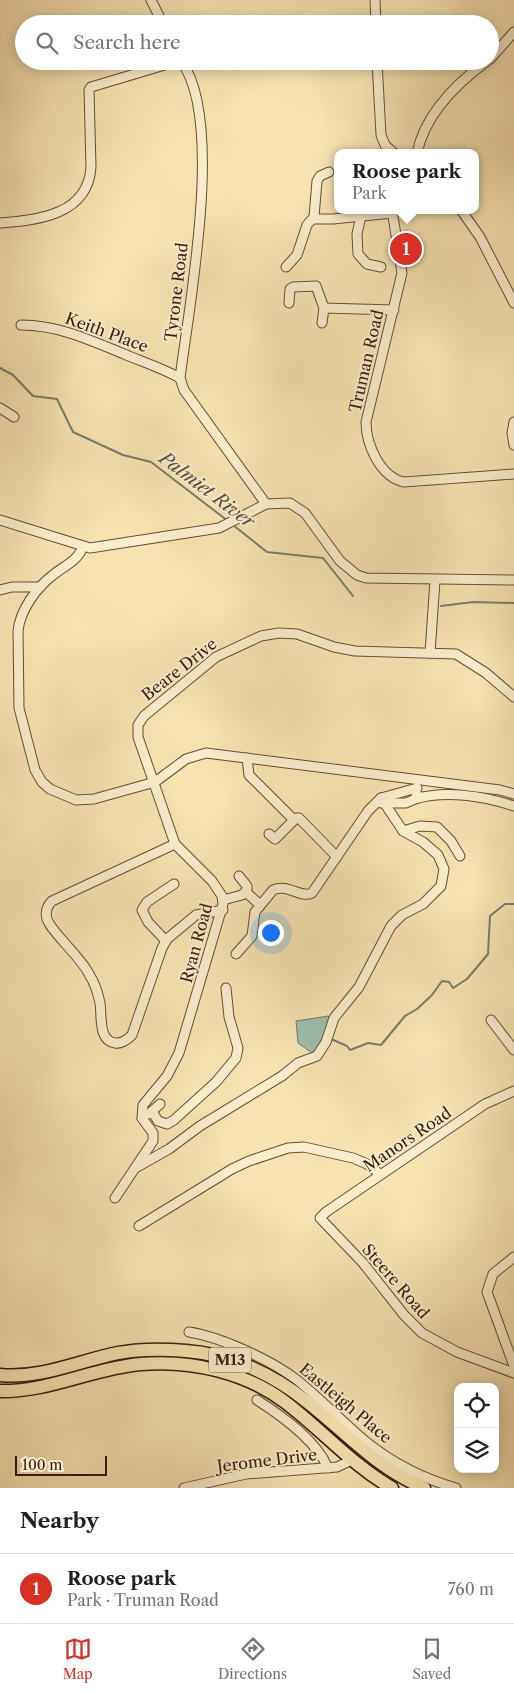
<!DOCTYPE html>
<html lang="en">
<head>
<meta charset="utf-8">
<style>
  :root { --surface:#fff; --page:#f6f6f6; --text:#202124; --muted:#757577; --line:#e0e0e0; --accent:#d93025 }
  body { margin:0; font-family:"Libre Caslon Text",serif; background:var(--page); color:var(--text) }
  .controls { position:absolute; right:15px; bottom:15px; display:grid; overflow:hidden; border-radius:10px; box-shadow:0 2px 12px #0003 }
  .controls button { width:45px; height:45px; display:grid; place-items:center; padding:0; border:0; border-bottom:1px solid var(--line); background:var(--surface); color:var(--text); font:25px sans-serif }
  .scale { position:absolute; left:15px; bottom:12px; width:92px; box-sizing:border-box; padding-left:5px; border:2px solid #361c12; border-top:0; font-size:14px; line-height:18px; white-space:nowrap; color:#361c12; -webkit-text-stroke:4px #f9edcc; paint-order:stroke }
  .you { position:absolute; left:270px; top:932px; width:18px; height:18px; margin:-12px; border:4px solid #fff; border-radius:50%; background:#1a73e8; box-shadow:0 0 0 8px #1a73e833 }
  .badge { display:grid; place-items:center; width:32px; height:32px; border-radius:50%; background:var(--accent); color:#fff; font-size:16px; font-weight:700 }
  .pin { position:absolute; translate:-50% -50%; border:2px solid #fff; box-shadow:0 1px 5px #0006 }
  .popup { position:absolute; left:334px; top:149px; width:145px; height:65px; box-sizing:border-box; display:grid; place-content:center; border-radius:10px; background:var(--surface); filter:drop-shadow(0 1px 4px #0005); font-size:16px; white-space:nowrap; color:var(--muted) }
  .popup b { font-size:19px; color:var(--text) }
  .popup::after { content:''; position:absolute; left:50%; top:100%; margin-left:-10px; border:10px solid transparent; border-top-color:var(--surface) }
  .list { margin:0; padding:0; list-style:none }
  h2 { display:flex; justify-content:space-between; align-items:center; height:65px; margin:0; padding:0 20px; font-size:21px }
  h2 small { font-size:16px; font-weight:400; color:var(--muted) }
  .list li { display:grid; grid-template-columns:32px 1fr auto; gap:15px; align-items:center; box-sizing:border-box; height:70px; padding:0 20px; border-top:1px solid var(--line) }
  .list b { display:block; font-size:19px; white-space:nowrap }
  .list p { margin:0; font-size:16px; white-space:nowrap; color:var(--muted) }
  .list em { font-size:16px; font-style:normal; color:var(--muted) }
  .icon { flex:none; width:28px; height:28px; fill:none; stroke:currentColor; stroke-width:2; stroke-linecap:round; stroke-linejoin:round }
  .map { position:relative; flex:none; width:514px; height:1488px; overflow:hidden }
  .search { position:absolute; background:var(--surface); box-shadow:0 2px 12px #0003; left:15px; right:15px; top:15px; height:55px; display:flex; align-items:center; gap:12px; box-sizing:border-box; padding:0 18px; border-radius:28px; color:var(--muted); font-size:19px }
  .sheet { height:135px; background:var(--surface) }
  nav { display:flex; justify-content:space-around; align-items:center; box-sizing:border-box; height:70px; border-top:1px solid var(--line); background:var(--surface); font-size:14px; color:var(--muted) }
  nav a { display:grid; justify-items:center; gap:2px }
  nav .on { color:var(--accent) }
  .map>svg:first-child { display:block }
  .water { fill:#9dbeae; stroke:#747d70 }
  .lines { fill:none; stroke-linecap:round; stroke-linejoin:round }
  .stream { stroke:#747d70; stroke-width:2 }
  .minor-casing { stroke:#664e3a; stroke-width:11 }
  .highway-casing { stroke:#361c12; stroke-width:15 }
  .minor { stroke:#f9edcc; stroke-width:9 }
  .highway { stroke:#f6e3b0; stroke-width:12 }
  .labels { text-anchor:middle; stroke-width:4; stroke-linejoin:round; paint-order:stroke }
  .shield { fill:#f9edcc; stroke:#705b4a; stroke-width:1 }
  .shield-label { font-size:15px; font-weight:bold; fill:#361c12 }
  .street-label { font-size:16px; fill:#361c12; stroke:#f9edcc }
  .water-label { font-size:18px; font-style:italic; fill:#554d41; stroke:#f9edcc }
</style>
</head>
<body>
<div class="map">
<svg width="514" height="1488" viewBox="0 0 514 1488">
  <rect width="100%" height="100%" fill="#f6e3b0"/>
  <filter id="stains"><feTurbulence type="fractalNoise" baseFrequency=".004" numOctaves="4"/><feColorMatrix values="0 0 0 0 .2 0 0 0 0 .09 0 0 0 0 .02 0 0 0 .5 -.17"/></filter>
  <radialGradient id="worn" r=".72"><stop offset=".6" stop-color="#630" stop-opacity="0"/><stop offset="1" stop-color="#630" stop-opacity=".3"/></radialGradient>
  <polygon class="water" points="328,1016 332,1019 318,1049 312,1053 298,1043 296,1021"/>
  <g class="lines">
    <g class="stream">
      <polyline points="0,368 13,375 33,396 57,399 73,432 123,455 151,462 228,521"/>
      <polyline points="233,525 267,552 323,558 353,596"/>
      <polyline points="441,606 473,602 514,603"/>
      <polyline points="331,1039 347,1046 350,1050 368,1043 381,1045 405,1016 417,1009 432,995 442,981 449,982 453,988 467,979 488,954 490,916 505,904 514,904"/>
    </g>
    <defs>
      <g id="minor">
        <polyline points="151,0 163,24"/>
        <polyline points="375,0 376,24"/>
        <polyline points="490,59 514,32"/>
        <path d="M181 61C225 119 189 306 180 378L184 390 266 504"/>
        <polyline points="377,61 381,135 385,145 394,153"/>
        <path d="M417 153C425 114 457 83 487 61"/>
        <path d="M392 210 402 273 366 422C366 444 380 477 404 482L514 474"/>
        <polyline points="461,210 480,237 514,303"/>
        <polyline points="361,216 357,234 358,254 367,264 381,267"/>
        <polyline points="313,219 333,219 392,213"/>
        <path d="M0 223C38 220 88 215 91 167L89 90 91 87 178 61"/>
        <polyline points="286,267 297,255 307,225 314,217 317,181 320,176 329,172"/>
        <polyline points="289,303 290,289 293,287 316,286 324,308 322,323"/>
        <polyline points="324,308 394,310"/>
        <path d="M21 325C58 325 90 340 124 354 143 362 162 368 180 378"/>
        <polyline points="0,408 14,417"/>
        <polyline points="514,422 512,433 514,445"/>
        <polyline points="0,520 90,548 219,528 266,504 290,503 305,513 340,561 357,575 366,578 514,580"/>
        <path d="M83 546C79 560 64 566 53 575 37 587 20 610 18 631L19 708 35 770 42 782 50 789 76 800 94 799 155 782 186 759 206 753 500 790 514 794"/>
        <polyline points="0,590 12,587 40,587"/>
        <polyline points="430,653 435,580"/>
        <polyline points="247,758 249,775 294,820"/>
        <path d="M415 799C446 790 484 796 514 806"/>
        <polyline points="381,803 406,803 415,799 417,794"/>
        <polyline points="403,831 420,826 437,827 451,841 460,856"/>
        <polyline points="269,834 275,839 296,818 299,818 337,857"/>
        <path d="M175 844 52 901C47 906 45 912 47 919 51 932 81 957 89 974 94 982 98 993 100 1003 102 1015 98 1041 115 1043 122 1044 127 1040 132 1035L162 948 167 939 196 915 223 910"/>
        <polyline points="246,892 260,905"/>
        <polyline points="223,900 242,895 247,890 247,886 239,876"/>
        <polyline points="166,941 148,922 142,910 147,902 174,884"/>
        <path d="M236 954 252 936 255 912 273 890C289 883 300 899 312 893L368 811 381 798 417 788"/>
        <polyline points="491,1020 514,1050"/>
        <polyline points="514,1091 485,1104 326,1212 320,1218 363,1263 404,1315 422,1333 457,1352 514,1373"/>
        <polyline points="152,1111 158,1121 167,1124 174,1120 216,1082 236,1058 238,1048 229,1017 226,988"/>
        <polyline points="149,1114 160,1104"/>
        <polyline points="142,1118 143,1105 167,1076 179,1053 223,904 222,896 212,881 175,844 138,737 138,725 144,716 216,657 261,636 279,633 297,634 334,647 355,651 456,654 486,673 514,697"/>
        <polyline points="137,1167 169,1149 200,1126 282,1076 298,1063 317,1056 326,1042 334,1018 359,987 391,926 402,915 423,904 441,886 444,869 438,855 423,842 403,831 381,798"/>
        <polyline points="115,1198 153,1141 153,1133 142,1118"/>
        <polyline points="139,1226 232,1169 249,1161 288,1148 304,1147 353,1158 367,1164 380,1174"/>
        <polyline points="514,1257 493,1274 487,1292 514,1366"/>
        <path d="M189 1332C221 1337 271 1360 297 1380 321 1399 341 1421 365 1441 391 1462 424 1479 456 1488"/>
        <path d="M257 1400C282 1416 316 1440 328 1468"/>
        <polyline points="184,1488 246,1474 337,1467 352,1460"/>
      </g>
      <g id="highway">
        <path d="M0 1375C41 1379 78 1361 118 1353 140 1349 164 1349 186 1351 229 1354 273 1374 306 1401 347 1433 375 1467 424 1488"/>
        <path d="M0 1391C49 1392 93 1368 141 1364 191 1360 245 1372 285 1402 322 1430 352 1465 392 1488"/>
      </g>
    </defs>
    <use href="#minor" class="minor-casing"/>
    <use href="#highway" class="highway-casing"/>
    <use href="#minor" class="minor"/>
    <use href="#highway" class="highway"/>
  </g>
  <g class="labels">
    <rect class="shield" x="209" y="1347.5" width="42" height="25" rx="4"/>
    <g class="shield-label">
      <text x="230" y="1365">M13</text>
    </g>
    <g class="street-label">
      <text transform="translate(176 292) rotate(-83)" y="6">Tyrone Road</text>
      <text transform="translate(107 332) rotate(20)" y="6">Keith Place</text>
      <text transform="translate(366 361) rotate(-77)" y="6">Truman Road</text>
      <text transform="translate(179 669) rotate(-38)" y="6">Beare Drive</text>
      <text transform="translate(196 943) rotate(-75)" y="6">Ryan Road</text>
      <text transform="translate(407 1139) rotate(-34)" y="6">Manors Road</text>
      <text transform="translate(396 1281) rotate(49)" y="6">Steere Road</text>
      <text transform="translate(346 1403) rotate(40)" y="6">Eastleigh Place</text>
      <text transform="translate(267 1460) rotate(-7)" y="6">Jerome Drive</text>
    </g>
    <g class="water-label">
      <text transform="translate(207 490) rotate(37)" y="6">Palmiet River</text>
    </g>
  </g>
  <rect width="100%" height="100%" filter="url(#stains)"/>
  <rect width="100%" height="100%" fill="url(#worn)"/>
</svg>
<div class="controls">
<button><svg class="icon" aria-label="locate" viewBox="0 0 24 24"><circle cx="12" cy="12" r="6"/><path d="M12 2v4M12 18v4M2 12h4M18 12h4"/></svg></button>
<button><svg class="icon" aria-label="layers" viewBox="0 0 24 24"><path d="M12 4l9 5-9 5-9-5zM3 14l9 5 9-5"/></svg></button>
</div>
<div class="scale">100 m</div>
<div class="you"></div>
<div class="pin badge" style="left:406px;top:249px">1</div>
<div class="popup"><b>Roose park</b>Park</div>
<div class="search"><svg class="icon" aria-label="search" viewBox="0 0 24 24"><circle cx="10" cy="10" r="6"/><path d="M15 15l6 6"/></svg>Search here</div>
</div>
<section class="sheet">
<h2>Nearby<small></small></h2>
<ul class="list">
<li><span class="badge">1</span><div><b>Roose park</b><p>Park · Truman Road</p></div><em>760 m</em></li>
</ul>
</section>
<nav>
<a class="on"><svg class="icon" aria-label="map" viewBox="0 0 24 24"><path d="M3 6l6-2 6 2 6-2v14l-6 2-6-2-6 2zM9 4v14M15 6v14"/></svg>Map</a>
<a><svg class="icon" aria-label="directions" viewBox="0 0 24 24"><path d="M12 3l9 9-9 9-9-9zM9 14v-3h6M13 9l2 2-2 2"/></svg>Directions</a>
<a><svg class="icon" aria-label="saved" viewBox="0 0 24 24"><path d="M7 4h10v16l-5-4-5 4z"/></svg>Saved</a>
</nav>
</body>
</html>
